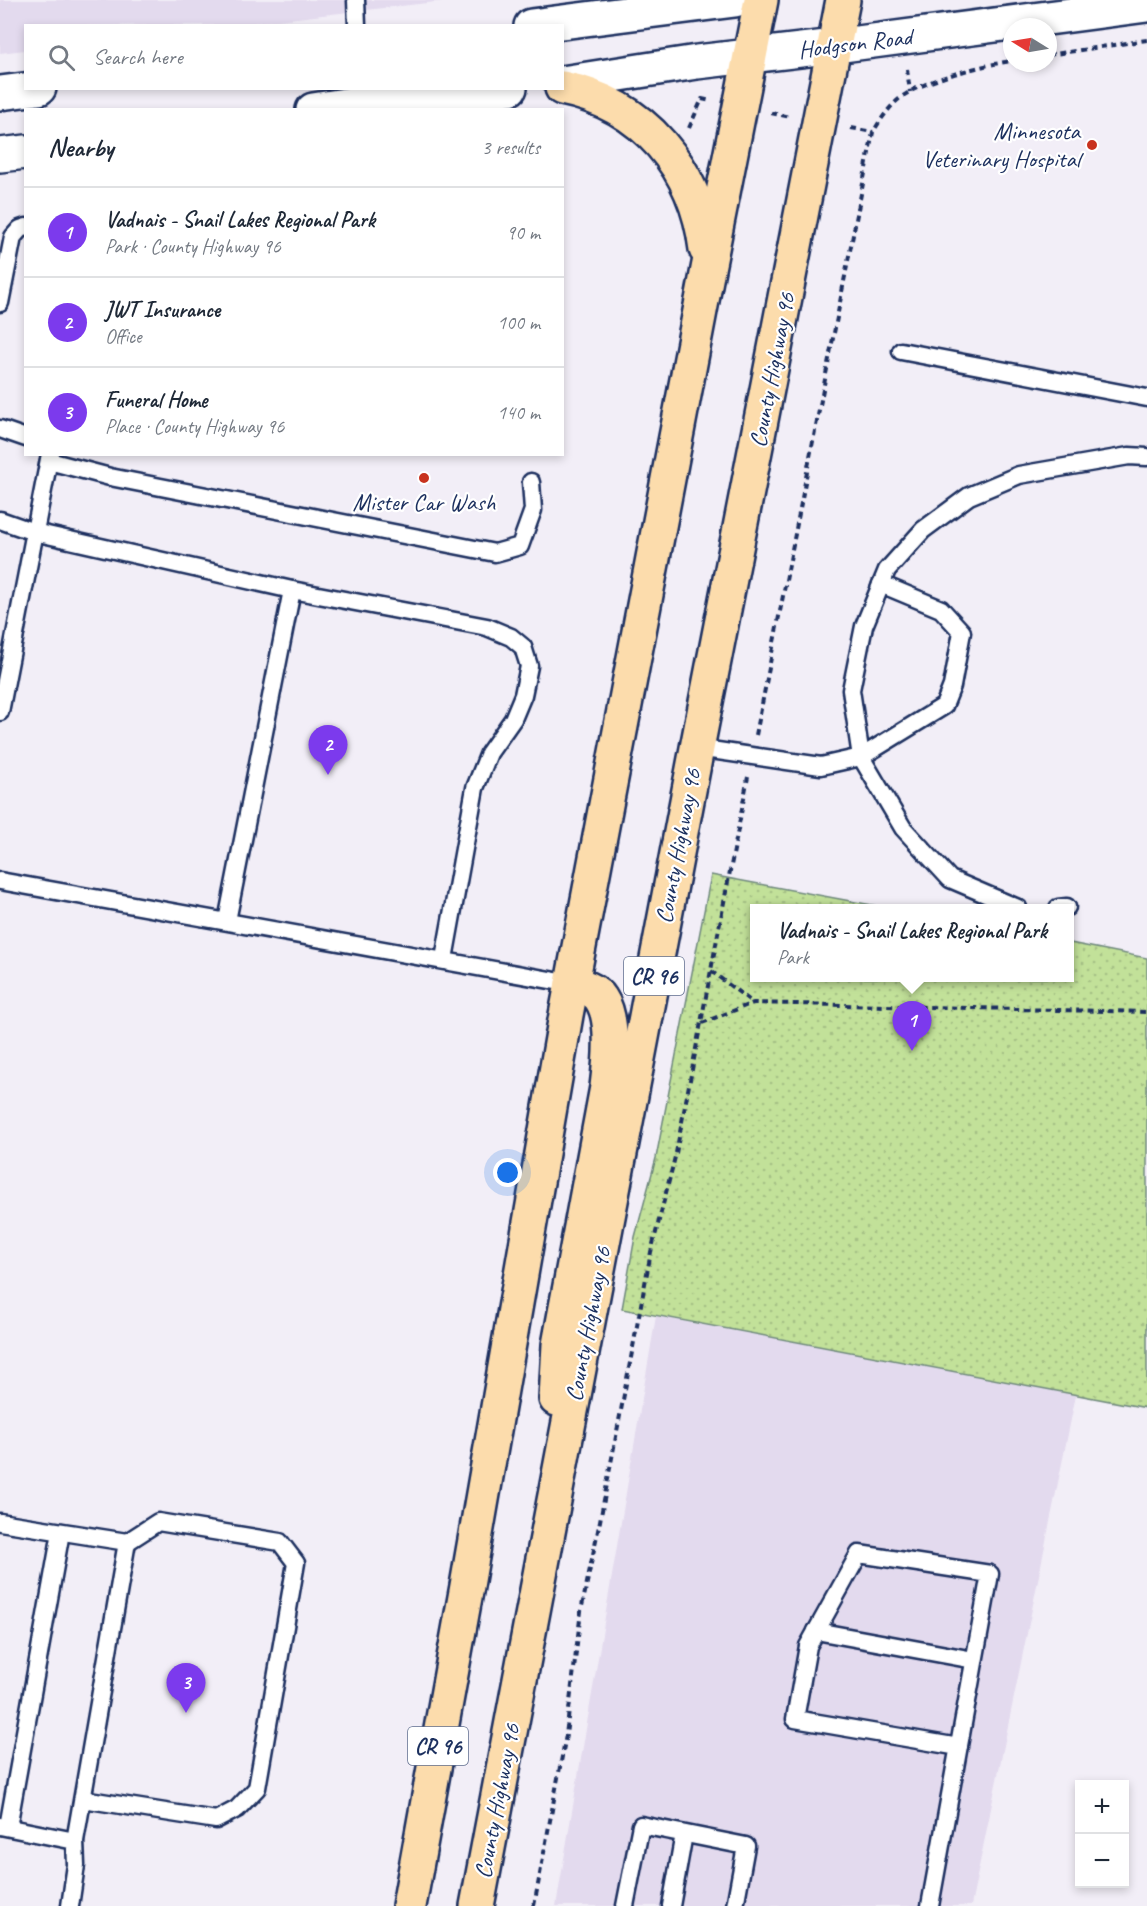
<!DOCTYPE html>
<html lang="en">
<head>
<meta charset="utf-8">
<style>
  :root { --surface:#fff; --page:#f2f2f3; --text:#1f2937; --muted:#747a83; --line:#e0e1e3; --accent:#7c3aed }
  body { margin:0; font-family:Caveat,sans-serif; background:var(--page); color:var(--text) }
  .controls { position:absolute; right:18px; bottom:18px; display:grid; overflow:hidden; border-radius:0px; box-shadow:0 3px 9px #0003 }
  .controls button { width:54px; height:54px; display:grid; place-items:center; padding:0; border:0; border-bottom:2px solid var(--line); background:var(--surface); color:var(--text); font:30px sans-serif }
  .compass { position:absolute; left:1003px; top:18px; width:54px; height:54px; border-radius:50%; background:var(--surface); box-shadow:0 3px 9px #0003; rotate:281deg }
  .you { position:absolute; left:508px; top:1173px; width:21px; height:21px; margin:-15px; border:4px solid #fff; border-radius:50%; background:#1a73e8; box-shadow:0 0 0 9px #1a73e833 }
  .badge { display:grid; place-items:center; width:39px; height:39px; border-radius:50%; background:var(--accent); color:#fff; font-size:20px; font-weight:700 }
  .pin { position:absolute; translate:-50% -50px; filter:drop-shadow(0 2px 3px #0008) }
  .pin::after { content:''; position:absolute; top:32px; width:21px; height:18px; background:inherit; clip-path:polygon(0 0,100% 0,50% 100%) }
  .popup { position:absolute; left:750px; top:904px; width:324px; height:78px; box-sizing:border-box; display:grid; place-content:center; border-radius:0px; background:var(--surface); filter:drop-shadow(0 2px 4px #0005); font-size:20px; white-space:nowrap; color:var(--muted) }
  .popup b { font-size:22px; color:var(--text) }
  .popup::after { content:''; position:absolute; left:50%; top:100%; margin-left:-12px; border:12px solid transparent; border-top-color:var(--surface) }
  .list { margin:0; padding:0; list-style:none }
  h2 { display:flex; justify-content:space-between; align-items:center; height:78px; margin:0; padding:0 24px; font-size:26px }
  h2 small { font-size:20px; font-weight:400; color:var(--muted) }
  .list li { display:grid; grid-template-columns:39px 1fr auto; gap:18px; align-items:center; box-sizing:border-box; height:90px; padding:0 24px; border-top:2px solid var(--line) }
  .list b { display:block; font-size:22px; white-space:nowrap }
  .list p { margin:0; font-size:20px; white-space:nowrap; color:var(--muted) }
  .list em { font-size:20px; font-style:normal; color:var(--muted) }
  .icon { flex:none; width:33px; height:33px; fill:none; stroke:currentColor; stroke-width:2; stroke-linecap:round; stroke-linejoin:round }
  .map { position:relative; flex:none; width:1147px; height:1906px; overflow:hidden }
  .search { position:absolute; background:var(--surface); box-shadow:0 3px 9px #0003; left:24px; top:24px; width:540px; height:66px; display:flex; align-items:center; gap:15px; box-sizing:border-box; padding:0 21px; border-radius:0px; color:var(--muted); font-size:22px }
  .panel { position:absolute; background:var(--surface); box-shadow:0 3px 9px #0003; left:24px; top:108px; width:540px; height:348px; border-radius:0px }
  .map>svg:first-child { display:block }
  .built { fill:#e3daee }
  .park { fill:url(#park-dots); stroke:#6e887c; stroke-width:1.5 }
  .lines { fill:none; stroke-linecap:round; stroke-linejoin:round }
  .service-casing { stroke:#1b2f5e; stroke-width:21 }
  .secondary-casing { stroke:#1b2f5e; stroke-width:38 }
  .primary-casing { stroke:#1b2f5e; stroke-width:38 }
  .path { stroke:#1b2f5e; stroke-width:4; stroke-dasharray:6 4.5; stroke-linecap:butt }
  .service { stroke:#fff; stroke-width:16 }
  .secondary { stroke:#fff; stroke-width:33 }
  .primary { stroke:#fcdcac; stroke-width:33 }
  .poi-dot { fill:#c8321e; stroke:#fff; stroke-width:2 }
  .labels { text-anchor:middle; stroke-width:4.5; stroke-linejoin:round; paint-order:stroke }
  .shield { fill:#fff; stroke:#5f6d8e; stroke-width:1.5 }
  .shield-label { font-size:22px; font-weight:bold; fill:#1b2f5e }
  .street-label { font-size:24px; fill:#1b2f5e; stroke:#fff }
  .poi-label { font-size:24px; fill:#1b2f5e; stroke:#fff; text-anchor:end }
</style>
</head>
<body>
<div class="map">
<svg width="1147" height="1906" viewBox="0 0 1147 1906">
  <defs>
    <pattern id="park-dots" width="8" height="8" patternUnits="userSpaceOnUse" patternTransform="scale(1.5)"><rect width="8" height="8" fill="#c2e199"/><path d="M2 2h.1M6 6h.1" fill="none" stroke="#a6c186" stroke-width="1.8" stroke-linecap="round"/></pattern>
  </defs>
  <rect width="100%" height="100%" fill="#f2eef7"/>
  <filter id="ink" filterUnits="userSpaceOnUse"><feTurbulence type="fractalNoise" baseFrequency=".0167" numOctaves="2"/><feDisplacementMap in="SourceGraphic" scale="12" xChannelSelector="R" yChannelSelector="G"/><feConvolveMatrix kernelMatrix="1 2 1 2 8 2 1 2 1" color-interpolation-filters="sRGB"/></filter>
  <g filter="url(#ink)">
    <g class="built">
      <polygon points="0,0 453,0 236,25 26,26 25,50 0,53"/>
      <polygon points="656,1316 1076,1395 971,1906 556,1906"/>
    </g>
    <polygon class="park" points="711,875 888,908 754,908 754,978 1070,978 1070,943 1147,958 1147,1408 622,1309 635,1237 656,1158"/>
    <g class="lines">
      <defs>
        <g id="service">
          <polyline points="356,0 357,26"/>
          <polyline points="0,303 13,237 20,229 26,227"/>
          <polyline points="901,351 1147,398"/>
          <polyline points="0,429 26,438"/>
          <polyline points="49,461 110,477 495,553 520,546 533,510 531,482"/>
          <polyline points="0,520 34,532 292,590 487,627 511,637 523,647 529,666 523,695 513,719 489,753 475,788 444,959"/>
          <polyline points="0,712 50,454"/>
          <polyline points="697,748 821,766 861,757 944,706 952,686 962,632 941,609 881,584"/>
          <polyline points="0,881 572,984"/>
          <polyline points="1018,908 950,879 903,828 861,757 851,690 864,626 887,570 923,530 969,496 1019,475 1129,456 1147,457"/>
          <polyline points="1058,908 1067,907"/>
          <polyline points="227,921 292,590"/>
          <polyline points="0,1522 127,1542 75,1841 76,1865 70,1906"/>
          <polyline points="816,1631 974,1660"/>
          <polyline points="83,1799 216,1820 237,1809 257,1788 296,1563 280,1542 158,1522 127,1542"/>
          <polyline points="0,1826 75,1841"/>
          <polyline points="8,1827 61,1532"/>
          <polyline points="625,1906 641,1825 746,1846 735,1906"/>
          <polyline points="671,1906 684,1834"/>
          <polyline points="930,1906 990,1574 859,1554 808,1646 795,1719 959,1747"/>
        </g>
        <g id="secondary">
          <polyline points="531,26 735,0"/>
          <polyline points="562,83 697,62 835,46 1147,5"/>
          <polyline points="0,93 39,88"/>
          <polyline points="313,110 371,101 510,88"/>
          <polyline points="0,155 26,152"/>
        </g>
        <g id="primary">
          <path d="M562 88C644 104 696 168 706 249"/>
          <path d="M556 1399 559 1345 607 1087C610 1063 615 1020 601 999 595 989 582 986 572 984"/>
          <polyline points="409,1906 467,1586 566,1015 708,269 761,0"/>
          <polyline points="477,1906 697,748 843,0"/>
        </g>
      </defs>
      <use href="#service" class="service-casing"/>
      <use href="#secondary" class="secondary-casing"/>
      <use href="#primary" class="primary-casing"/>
      <g class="path">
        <polyline points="1048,55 1147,40"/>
        <polyline points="907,69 910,92"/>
        <polyline points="771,113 790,117"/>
        <polyline points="689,128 702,99 711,101"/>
        <polyline points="851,128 873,132"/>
        <path d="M756 735 873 132C880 121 888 108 899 99 922 80 982 65 1012 61"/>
        <polyline points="711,971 753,1003"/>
        <polyline points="702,1023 753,1003 1147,1012"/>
        <polyline points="534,1906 566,1735 581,1611 600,1521 651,1252 676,1153 748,777"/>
      </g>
      <use href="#service" class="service"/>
      <use href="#secondary" class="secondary"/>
      <use href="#primary" class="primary"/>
    </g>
  </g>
  <g class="poi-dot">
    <circle cx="1092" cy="145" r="6"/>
    <circle cx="424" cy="478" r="6"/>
  </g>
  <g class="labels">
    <g class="shield">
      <rect x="624" y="957" width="60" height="38" rx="4.5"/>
      <rect x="408" y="1727" width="60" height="38" rx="4.5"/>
    </g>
    <g class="shield-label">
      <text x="654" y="984">CR 96</text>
      <text x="438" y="1754">CR 96</text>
    </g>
    <g class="street-label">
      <text transform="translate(855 43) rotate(-7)" y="8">Hodgson Road</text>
      <text transform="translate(772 370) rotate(-79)" y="8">County Highway 96</text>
      <text transform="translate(678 846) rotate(-79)" y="8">County Highway 96</text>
      <text transform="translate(588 1324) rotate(-79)" y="8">County Highway 96</text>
      <text transform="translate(497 1801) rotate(-79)" y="8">County Highway 96</text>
    </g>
    <g class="poi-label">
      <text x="1080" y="139">Minnesota<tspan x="1080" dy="28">Veterinary Hospital</tspan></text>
      <text x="424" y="510" text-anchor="middle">Mister Car Wash</text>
    </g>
  </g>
</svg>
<div class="controls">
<button>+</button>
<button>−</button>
</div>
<svg class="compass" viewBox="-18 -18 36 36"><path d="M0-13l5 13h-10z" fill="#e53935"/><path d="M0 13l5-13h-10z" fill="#747a83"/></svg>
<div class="you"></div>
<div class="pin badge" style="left:912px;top:1051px">1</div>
<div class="popup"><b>Vadnais - Snail Lakes Regional Park</b>Park</div>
<div class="pin badge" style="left:328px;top:775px">2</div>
<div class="pin badge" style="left:186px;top:1713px">3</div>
<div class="search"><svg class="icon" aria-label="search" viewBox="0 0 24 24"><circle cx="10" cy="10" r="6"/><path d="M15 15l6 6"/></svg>Search here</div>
<section class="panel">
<h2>Nearby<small>3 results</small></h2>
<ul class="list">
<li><span class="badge">1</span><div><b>Vadnais - Snail Lakes Regional Park</b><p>Park · County Highway 96</p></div><em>90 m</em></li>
<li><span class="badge">2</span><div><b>JWT Insurance</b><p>Office</p></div><em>100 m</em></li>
<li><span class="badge">3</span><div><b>Funeral Home</b><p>Place · County Highway 96</p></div><em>140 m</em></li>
</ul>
</section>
</div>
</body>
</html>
